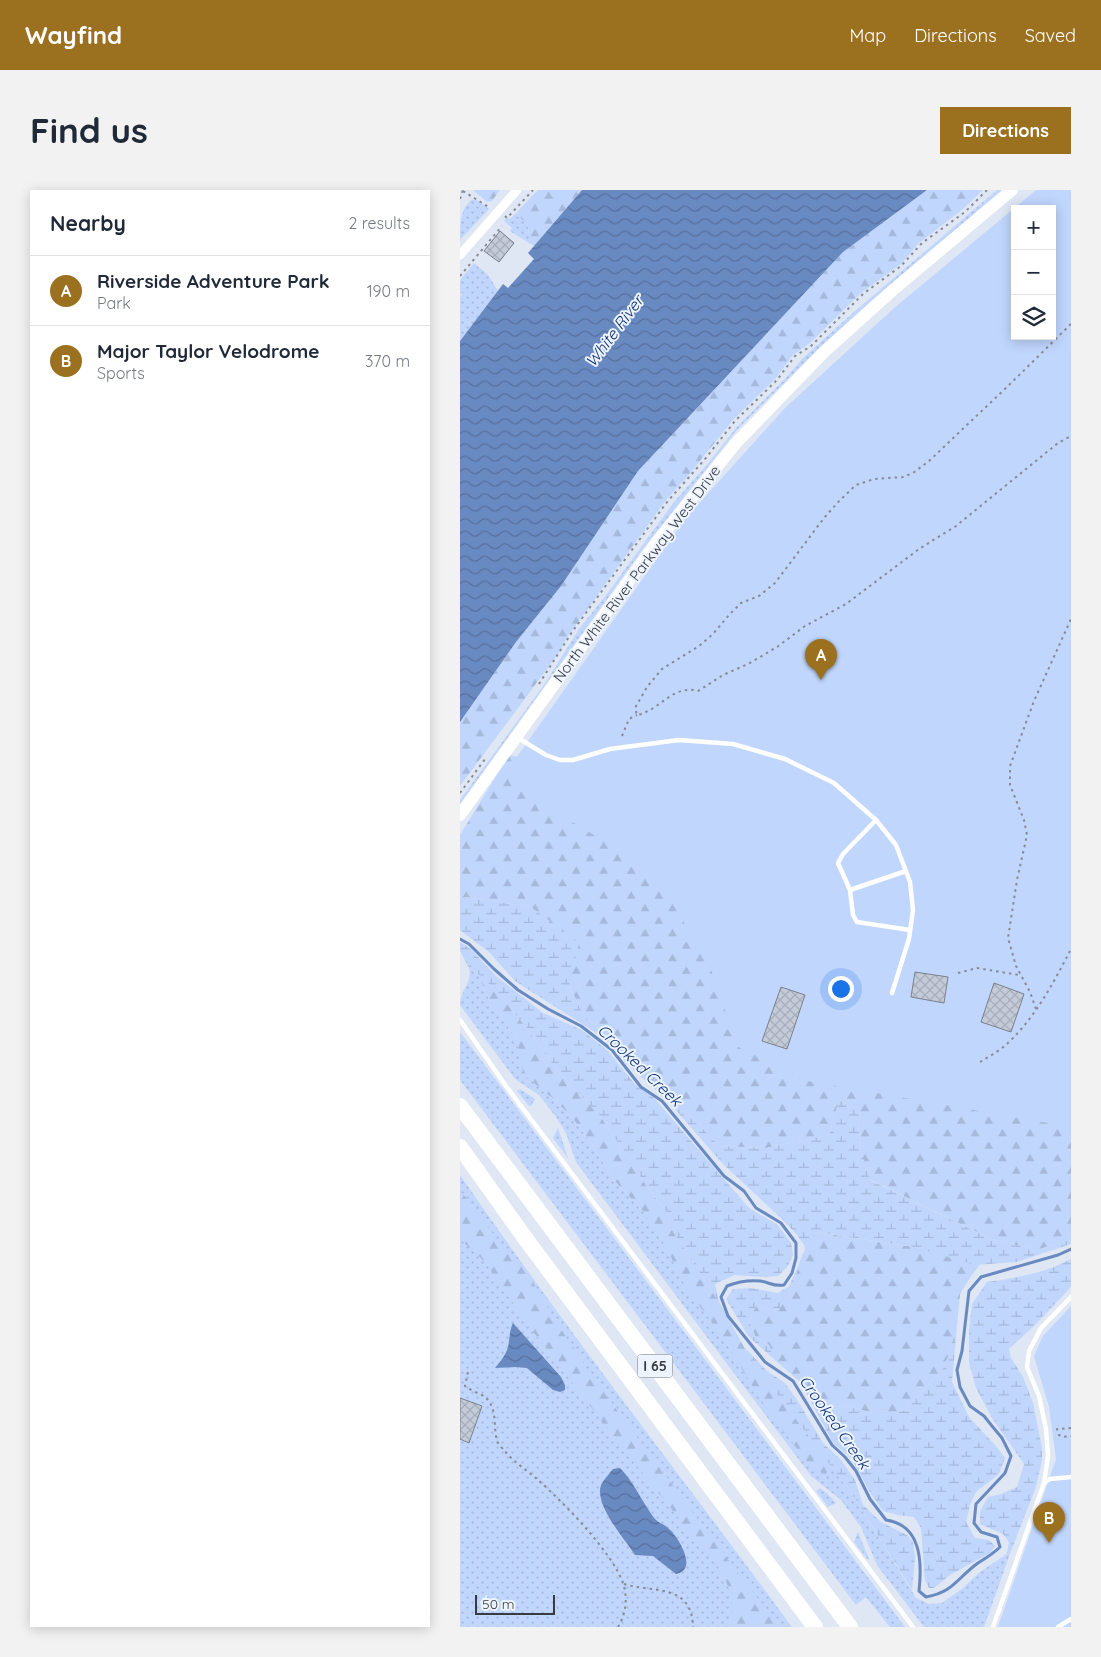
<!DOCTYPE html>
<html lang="en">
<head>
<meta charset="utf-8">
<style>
  :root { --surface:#fff; --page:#f2f2f3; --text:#1f2937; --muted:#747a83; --line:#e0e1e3; --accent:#9b711f }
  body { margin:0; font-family:Quicksand,sans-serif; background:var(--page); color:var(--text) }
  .controls { position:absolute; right:15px; top:15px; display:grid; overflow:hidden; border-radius:0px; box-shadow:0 2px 12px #0003 }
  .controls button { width:45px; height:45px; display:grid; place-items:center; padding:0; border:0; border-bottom:1px solid var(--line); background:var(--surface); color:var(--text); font:25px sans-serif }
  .scale { position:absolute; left:15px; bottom:12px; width:80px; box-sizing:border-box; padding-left:5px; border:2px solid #383b40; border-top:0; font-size:14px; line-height:18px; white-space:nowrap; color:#383b40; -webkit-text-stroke:4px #edf4fe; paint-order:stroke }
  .you { position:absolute; left:380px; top:798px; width:18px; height:18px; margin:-12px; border:4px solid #fff; border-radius:50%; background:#1a73e8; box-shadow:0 0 0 8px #1a73e833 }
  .badge { display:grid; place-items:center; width:32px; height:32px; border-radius:50%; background:var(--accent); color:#fff; font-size:16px; font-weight:700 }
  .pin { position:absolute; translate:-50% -41px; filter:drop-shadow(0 1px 2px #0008) }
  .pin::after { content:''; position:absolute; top:26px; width:18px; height:15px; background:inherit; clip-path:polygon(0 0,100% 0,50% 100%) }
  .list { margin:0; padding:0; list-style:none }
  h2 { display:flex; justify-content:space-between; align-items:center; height:65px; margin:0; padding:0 20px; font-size:21px }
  h2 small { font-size:16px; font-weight:400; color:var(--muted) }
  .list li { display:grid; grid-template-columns:32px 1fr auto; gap:15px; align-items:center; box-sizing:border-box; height:70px; padding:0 20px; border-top:1px solid var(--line) }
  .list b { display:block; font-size:19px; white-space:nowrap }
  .list p { margin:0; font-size:16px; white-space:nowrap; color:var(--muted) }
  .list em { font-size:16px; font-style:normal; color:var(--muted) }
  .icon { flex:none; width:28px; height:28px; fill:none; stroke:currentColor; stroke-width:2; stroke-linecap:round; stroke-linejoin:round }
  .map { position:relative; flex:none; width:611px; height:1437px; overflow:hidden; border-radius:0px }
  header { display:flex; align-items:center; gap:30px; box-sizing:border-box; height:70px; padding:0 25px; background:var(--accent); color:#fff }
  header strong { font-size:24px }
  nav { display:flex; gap:28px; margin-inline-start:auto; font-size:18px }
  .intro { display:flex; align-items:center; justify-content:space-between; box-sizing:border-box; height:120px; padding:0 30px }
  h1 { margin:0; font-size:35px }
  .button { padding:12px 22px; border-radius:0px; background:var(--accent); color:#fff; font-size:18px; font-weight:700 }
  main { display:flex; gap:30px; padding:0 30px }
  aside { flex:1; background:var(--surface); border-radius:0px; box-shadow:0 2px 12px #0003 }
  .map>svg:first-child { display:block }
  .grass { fill:url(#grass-dots) }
  .forest { fill:url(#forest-firs) }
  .wetland { fill:url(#wetland-marsh) }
  .park { fill:#c0d6fd; fill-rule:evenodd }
  .water { fill:url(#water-waves) }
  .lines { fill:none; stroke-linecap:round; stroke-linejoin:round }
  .stream { stroke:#6989c1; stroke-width:3 }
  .building { fill:url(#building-cross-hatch); stroke:#7a818d }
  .path { stroke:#868b94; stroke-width:2; stroke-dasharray:2.5 4; stroke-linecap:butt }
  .lane { stroke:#fff; stroke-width:4.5 }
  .street { stroke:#fff; stroke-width:9 }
  .secondary { stroke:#fff; stroke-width:12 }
  .highway { stroke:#fff; stroke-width:16 }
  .labels { text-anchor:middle; stroke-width:4; stroke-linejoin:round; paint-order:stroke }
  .shield { fill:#edf4fe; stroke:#6e7279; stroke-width:1 }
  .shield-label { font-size:14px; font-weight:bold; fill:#383b40 }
  .street-label { font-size:15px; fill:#383b40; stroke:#edf4fe }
  .water-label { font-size:16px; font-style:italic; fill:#0f3377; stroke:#edf4fe }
</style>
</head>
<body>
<header>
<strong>Wayfind</strong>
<nav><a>Map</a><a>Directions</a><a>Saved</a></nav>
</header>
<div class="intro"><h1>Find us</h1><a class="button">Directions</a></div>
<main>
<aside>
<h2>Nearby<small>2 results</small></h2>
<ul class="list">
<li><span class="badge">A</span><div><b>Riverside Adventure Park</b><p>Park</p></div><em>190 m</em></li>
<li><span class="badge">B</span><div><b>Major Taylor Velodrome</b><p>Sports</p></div><em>370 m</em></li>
</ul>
</aside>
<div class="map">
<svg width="611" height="1437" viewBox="0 0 611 1437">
  <defs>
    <pattern id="grass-dots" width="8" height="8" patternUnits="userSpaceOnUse" patternTransform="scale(1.25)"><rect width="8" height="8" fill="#c0d6fd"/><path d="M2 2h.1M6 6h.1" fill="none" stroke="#a6b9da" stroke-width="1.8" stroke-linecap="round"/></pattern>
    <pattern id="forest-firs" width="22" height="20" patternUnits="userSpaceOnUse" patternTransform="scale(1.25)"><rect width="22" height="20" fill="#c0d6fd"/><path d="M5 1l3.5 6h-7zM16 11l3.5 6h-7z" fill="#a6b9da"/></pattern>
    <pattern id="wetland-marsh" width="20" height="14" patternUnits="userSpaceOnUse" patternTransform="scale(1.25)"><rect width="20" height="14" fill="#c0d6fd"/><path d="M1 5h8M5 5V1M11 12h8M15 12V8" fill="none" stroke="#a6b9da"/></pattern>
    <pattern id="water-waves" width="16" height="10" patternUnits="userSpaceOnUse" patternTransform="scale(1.25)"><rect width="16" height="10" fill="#6989c1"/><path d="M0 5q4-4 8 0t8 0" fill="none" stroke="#57719e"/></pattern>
    <pattern id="building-cross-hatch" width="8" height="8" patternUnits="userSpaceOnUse" patternTransform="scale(1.25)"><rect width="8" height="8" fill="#c3cbd8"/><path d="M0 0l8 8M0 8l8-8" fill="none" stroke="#a8afba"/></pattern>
  </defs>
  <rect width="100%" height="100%" fill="#dfe6f4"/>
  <g class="grass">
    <polygon points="537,0 542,0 411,111 355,162 277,240 183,359 0,614 0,610 86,492 119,439 147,404 214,312 245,277 277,237 326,188 342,169 394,122"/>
    <path d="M11 10H17L29 19 0 50C0 33 0 21 11 10Z"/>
    <path d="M58 21 57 26C70 34 69 38 69 53L50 41 52 38 44 31 46 28 50 29Z"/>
    <polygon points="14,73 28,85 38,101 0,151 0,107 5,100 0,105 0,90"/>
    <path d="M9 778 21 786 24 801 59 853V867L90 906 111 926 131 953 153 989 183 1021 195 1039 259 1112 290 1168 394 1307 456 1408 469 1414 482 1413 503 1398 520 1382 551 1361 524 1437H464L417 1375 401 1337 381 1310 351 1286 116 972 106 943 96 927 79 905 55 889 0 815C0 800 13 793 9 778Z"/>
    <polygon points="0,842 445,1437 430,1437 406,1407 396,1415 0,890"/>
    <polygon points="60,899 75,909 71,916 69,916 57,901"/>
    <polygon points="98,938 108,968 93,948"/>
    <path d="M0 985C106 1139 221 1286 332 1437H0Z"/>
    <polygon points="360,1298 369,1305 376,1313 368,1317 356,1301"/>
    <polygon points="398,1342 409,1369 408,1370 394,1352"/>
  </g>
  <g class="forest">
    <polygon points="13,0 40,0 32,11 27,12"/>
    <path d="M78 0H122L74 56 69 53C69 38 70 34 57 26L58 21Z"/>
    <polygon points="467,0 523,0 503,19 459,53 441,74 401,103 350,153 332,166 316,188 273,230 227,287 206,310 108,446 98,464 81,487 0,596 0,532 56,452 101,396 178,281 383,62"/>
    <polygon points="49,565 73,571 611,917 611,1049 577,1060 531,1049 409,989 401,962 399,920 379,910 369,945 306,958 259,956 181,872 124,826 71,717 5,707 0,710 0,645"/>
    <polygon points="21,786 37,802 67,838 96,879 141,927 186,995 207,1023 210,1031 208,1034 259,1112 290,1168 371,1275 366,1284 353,1280 305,1216 258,1140 226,1098 206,1057 183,1021 153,989 131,953 111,926 90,906 64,885 59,867 59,853 24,801"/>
    <polygon points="0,1000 40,1053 67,1082 98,1135 136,1192 284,1391 321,1437 271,1437 272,1404 259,1378 164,1260 68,1135 25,1072 0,1049"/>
    <polygon points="355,1042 454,1057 520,1075 511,1086 500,1104 497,1136 485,1176 446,1220 423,1225 349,1208 339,1191 315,1170 309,1155 295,1146 289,1131 296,1116 317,1122 330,1103 342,1065"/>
  </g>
  <g class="wetland">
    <polygon points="4,707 71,717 119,753 109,796 124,826 181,872 259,956 306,958 369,945 379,910 399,920 401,962 410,990 531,1049 577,1060 611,1049 611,1054 557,1072 515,1075 454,1057 356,1042 345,1060 344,1055 337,1045 323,1030 262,973 207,910 171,878 144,848 55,791 30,763 0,740 0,710"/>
    <polygon points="0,752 11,759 36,786 83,823 122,840 147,860 174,893 195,909 289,1018 318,1035 331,1053 333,1065 328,1076 318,1086 304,1087 274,1085 255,1094 259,1112 208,1034 210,1031 207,1023 186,995 141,927 96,879 67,838 37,802 21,786 9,778 0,761"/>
    <path d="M611 1069V1097L573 1137 549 1159 551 1168 563 1187 573 1213 582 1258V1270L576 1297 551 1361 547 1363 549 1352 543 1344 520 1334V1321L528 1307 541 1304 557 1297 564 1274 532 1228 516 1198 509 1173V1141L512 1114 527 1092C556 1088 585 1083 611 1069Z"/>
    <polygon points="339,1075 330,1103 317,1122 296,1116 289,1131 295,1146 309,1155 315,1170 289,1147 266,1109 273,1099 291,1098 318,1103 329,1096"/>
    <polygon points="497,1136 492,1192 509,1227 535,1255 545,1268 539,1284 516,1302 510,1315 506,1332 515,1348 529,1350 535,1356 530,1363 490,1385 474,1398 469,1398 465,1390 461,1338 454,1327 438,1325 423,1321 411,1304 391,1268 373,1253 349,1208 423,1225 446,1220 485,1176"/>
    <polygon points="284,1157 307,1181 325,1193 339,1213 363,1253 381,1270 395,1290 403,1315 421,1332 447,1345 453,1352 455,1368 452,1400 394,1307 290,1168"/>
  </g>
  <g class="park">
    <path d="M576 0H611V937L348 891 278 857 249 774 193 681 50 594 49 578 225 329 325 218 433 119ZM555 19H592V146H555Z"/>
    <polygon points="611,1116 611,1437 538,1437 596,1269 589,1217 574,1166 583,1146"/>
  </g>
  <g class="water">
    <polygon points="122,0 467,0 383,62 178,281 101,396 56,452 0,532 0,151 43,94 48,98 74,69 68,63"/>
    <path d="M53 1133 101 1187 105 1195V1200L100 1202 93 1200 67 1178 56 1177 35 1178C40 1172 46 1165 48 1157 50 1149 49 1141 53 1133Z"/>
    <path d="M160 1278C171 1289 178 1303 186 1316 189 1320 192 1326 195 1329 198 1333 204 1334 208 1338 218 1346 239 1380 216 1384L193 1366 175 1365C165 1349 134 1315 141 1295 144 1289 149 1284 153 1279Z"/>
  </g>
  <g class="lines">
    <path class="stream" d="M0 749 9 754 34 779 58 800 88 819 121 836 152 860 181 897 202 911 264 986 284 1001 296 1018 321 1033 336 1053V1068L332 1083 324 1095C313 1097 309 1092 300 1091 289 1090 277 1092 267 1096L261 1107 268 1126 305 1172 333 1191 372 1255 385 1267 396 1281 410 1309 426 1330C462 1335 462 1373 459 1401L466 1407C494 1402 497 1388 518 1373 526 1368 533 1364 540 1357L537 1347 521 1342 514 1333 516 1314 545 1283 551 1266 542 1248 532 1236 524 1226 510 1216 500 1197 497 1180 502 1161 509 1101 521 1087 598 1065 611 1059"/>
  </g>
  <g class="building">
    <polygon points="40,41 54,53 39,72 24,61"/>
    <polygon points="455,782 488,787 484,813 451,807"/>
    <polygon points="534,793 564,804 551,842 521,832"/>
    <polygon points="321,797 345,805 327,859 302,851"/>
    <polygon points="0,1208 22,1216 9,1253 0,1249"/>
  </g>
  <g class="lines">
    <g class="path">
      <polyline points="3,1 30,18"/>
      <polyline points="0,9 3,0"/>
      <polyline points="45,26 47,28 73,0"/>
      <polyline points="0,86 42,36"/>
      <path d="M611 134 548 196 469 271 453 283 443 287 414 289 396 295 380 310 364 328 315 393 299 406 281 413 269 425 253 444 239 456 202 479 187 497 175 518 177 525C201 520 212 494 238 501L263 485 288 474 317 457 345 436 386 414 459 359 496 336 598 253 611 246"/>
      <polyline points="79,494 112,442 207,312 245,269 275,231 317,190 335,166 351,156 403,104 441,76 462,53 505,22 527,0"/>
      <polyline points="162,546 169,529 177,525"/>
      <polyline points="0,603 25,569"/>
      <polyline points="498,783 517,778 559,785"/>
      <polyline points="576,819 570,802 556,776 548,748 557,690 567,645 564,630 550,595 550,576 574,511 611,429"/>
      <path d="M520 872C530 866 541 860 549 852 576 826 594 792 611 759"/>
      <path d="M8 1182 5 1196C11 1201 19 1203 25 1207 38 1218 33 1237 37 1251 38 1254 42 1258 44 1260 53 1272 67 1280 78 1290 104 1313 152 1362 163 1393 168 1408 166 1424 158 1437"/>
      <polyline points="611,1238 597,1239 599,1245 603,1247 611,1246"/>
      <path d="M164 1394C193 1403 232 1393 233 1437"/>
    </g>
    <g class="lane">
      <polyline points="58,548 86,565 100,570 113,570 150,559 219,550 273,554 325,569 374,593 416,630 436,655 450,692 453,720 449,749 432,803"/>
      <polyline points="416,630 383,664 378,673 390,700 393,725 397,732 450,740"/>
      <polyline points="390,700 446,681"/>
      <polyline points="0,830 46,896 453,1437"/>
      <polyline points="584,1293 590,1289 611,1287"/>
      <polyline points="533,1437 584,1293 588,1266 586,1239 579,1206 567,1177 569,1161 581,1138 611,1107"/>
      <polyline points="598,1437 611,1429"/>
    </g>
    <polyline class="street" points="0,65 57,0"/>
    <polyline class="secondary" points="0,625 196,353 276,253 364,162 433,100 552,0"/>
    <g class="highway">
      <polyline points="0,916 390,1437"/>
      <polyline points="0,957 65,1048 355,1437"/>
    </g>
  </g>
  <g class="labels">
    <rect class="shield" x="177.5" y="1164.5" width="35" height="23" rx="4"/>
    <g class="shield-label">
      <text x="195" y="1181">I 65</text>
    </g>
    <g class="street-label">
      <text transform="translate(177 384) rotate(-53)" y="5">North White River Parkway West Drive</text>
    </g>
    <g class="water-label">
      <text transform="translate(154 141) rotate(-53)" y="6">White River</text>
      <text transform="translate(180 875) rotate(44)" y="6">Crooked Creek</text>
      <text transform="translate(375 1232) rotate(55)" y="6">Crooked Creek</text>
    </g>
  </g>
</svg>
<div class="controls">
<button>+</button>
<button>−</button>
<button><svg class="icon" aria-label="layers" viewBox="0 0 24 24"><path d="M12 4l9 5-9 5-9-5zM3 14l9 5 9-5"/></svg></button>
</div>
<div class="scale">50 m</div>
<div class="you"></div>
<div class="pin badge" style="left:361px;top:490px">A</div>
<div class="pin badge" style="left:589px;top:1353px">B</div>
</div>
</main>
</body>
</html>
